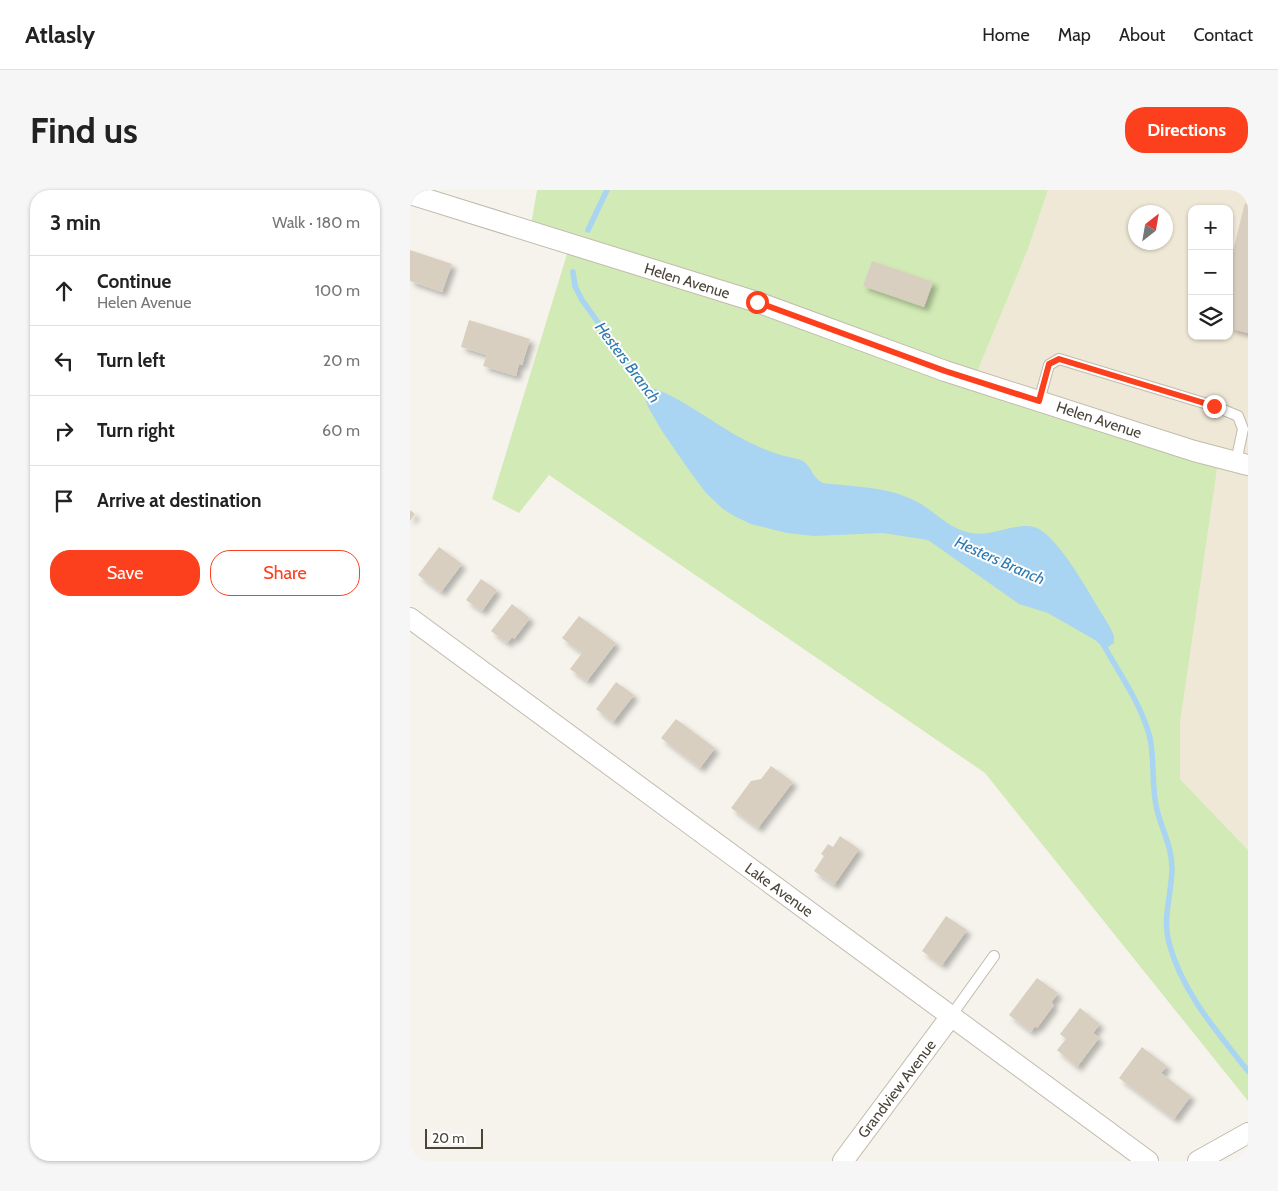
<!DOCTYPE html>
<html lang="en">
<head>
<meta charset="utf-8">
<style>
  :root { --surface:#fff; --page:#f6f6f6; --text:#222; --muted:#767676; --line:#e0e0e0; --accent:#fc3f1d }
  body { margin:0; font-family:Cabin,sans-serif; background:var(--page); color:var(--text) }
  .controls { position:absolute; right:15px; top:15px; display:grid; overflow:hidden; border-radius:10px; box-shadow:0 1px 4px #0004 }
  .controls button { width:45px; height:45px; display:grid; place-items:center; padding:0; border:0; border-bottom:1px solid var(--line); background:var(--surface); color:var(--text); font:25px sans-serif }
  .compass { position:absolute; left:718px; top:15px; width:45px; height:45px; border-radius:50%; background:var(--surface); box-shadow:0 1px 4px #0004; rotate:31deg }
  .scale { position:absolute; left:15px; bottom:12px; width:58px; box-sizing:border-box; padding-left:5px; border:2px solid #4b4439; border-top:0; font-size:14px; line-height:18px; white-space:nowrap; color:#4b4439; -webkit-text-stroke:4px #fff; paint-order:stroke }
  .stop { position:absolute; width:15px; height:15px; margin:-11px; border:4px solid #fc3f1d; border-radius:50%; background:#fff }
  .stop.end { background:#fc3f1d; border-color:#fff; box-shadow:0 1px 5px #0008 }
  .list { margin:0; padding:0; list-style:none }
  h2 { display:flex; justify-content:space-between; align-items:center; height:65px; margin:0; padding:0 20px; font-size:21px }
  h2 small { font-size:16px; font-weight:400; color:var(--muted) }
  .list li { display:grid; grid-template-columns:32px 1fr auto; gap:15px; align-items:center; box-sizing:border-box; height:70px; padding:0 20px; border-top:1px solid var(--line) }
  .list b { display:block; font-size:19px; white-space:nowrap }
  .list p { margin:0; font-size:16px; white-space:nowrap; color:var(--muted) }
  .list em { font-size:16px; font-style:normal; color:var(--muted) }
  .actions { display:flex; gap:10px; padding:15px 20px }
  .actions a { flex:1; padding:11px 0; border:1px solid var(--accent); border-radius:20px; text-align:center; font-size:18px; color:var(--accent) }
  .actions .main { background:var(--accent); color:#fff }
  .icon { flex:none; width:28px; height:28px; fill:none; stroke:currentColor; stroke-width:2; stroke-linecap:round; stroke-linejoin:round }
  .map { position:relative; flex:none; width:838px; height:971px; overflow:hidden; border-radius:20px }
  header { display:flex; align-items:center; gap:30px; box-sizing:border-box; height:70px; padding:0 25px; background:var(--surface); border-bottom:1px solid var(--line) }
  header strong { font-size:24px }
  nav { display:flex; gap:28px; margin-inline-start:auto; font-size:18px }
  .intro { display:flex; align-items:center; justify-content:space-between; box-sizing:border-box; height:120px; padding:0 30px }
  h1 { margin:0; font-size:35px }
  .button { padding:12px 22px; border-radius:20px; background:var(--accent); color:#fff; font-size:18px; font-weight:700 }
  main { display:flex; gap:30px; padding:0 30px }
  aside { flex:1; background:var(--surface); border-radius:20px; box-shadow:0 1px 4px #0004 }
  .map>svg:first-child { display:block }
  .education { fill:#efe8d6; fill-rule:evenodd }
  .green { fill:#d2eab5 }
  .water { fill:#a9d4f2 }
  .lines { fill:none; stroke-linecap:round; stroke-linejoin:round }
  .stream { stroke:#a9d4f2; stroke-width:5.5 }
  .building { fill:#d8cfc1; filter:url(#shadow) }
  .lane-casing { stroke:#c2bbae; stroke-width:12 }
  .street-casing { stroke:#c2bbae; stroke-width:22 }
  .lane { stroke:#fff; stroke-width:10 }
  .street { stroke:#fff; stroke-width:20 }
  .route { stroke:#fc3f1d; stroke-width:6 }
  .labels { text-anchor:middle; stroke-width:4; stroke-linejoin:round; paint-order:stroke }
  .street-label { font-size:15px; fill:#4b4439; stroke:#fff }
  .water-label { font-size:16px; font-style:italic; fill:#2e7ab2; stroke:#fff }
</style>
</head>
<body>
<header>
<strong>Atlasly</strong>
<nav><a>Home</a><a>Map</a><a>About</a><a>Contact</a></nav>
</header>
<div class="intro"><h1>Find us</h1><a class="button">Directions</a></div>
<main>
<aside>
<h2>3 min<small>Walk · 180 m</small></h2>
<ul class="list">
<li><svg class="icon" aria-label="ahead" viewBox="0 0 24 24"><path d="M12 20V5M6 11l6-6 6 6"/></svg><div><b>Continue</b><p>Helen Avenue</p></div><em>100 m</em></li>
<li><svg class="icon" aria-label="left" viewBox="0 0 24 24"><path d="M17 20v-9H6M10 6l-5 5 5 5"/></svg><div><b>Turn left</b></div><em>20 m</em></li>
<li><svg class="icon" aria-label="right" viewBox="0 0 24 24"><path d="M7 20v-9h11M14 6l5 5-5 5"/></svg><div><b>Turn right</b></div><em>60 m</em></li>
<li><svg class="icon" aria-label="arrive" viewBox="0 0 24 24"><path d="M6 21V4h12l-3 4 3 4H6"/></svg><div><b>Arrive at destination</b></div></li>
</ul>
<div class="actions"><a class="main">Save</a><a>Share</a></div>
</aside>
<div class="map">
<svg width="838" height="971" viewBox="0 0 838 971">
  <defs>
    <filter id="shadow"><feDropShadow dx="4.5" dy="4.5" stdDeviation="2.5" flood-color="#0004"/></filter>
  </defs>
  <rect width="100%" height="100%" fill="#f6f3ec"/>
  <path class="education" d="M638 0H838V660L770 589V532L565 187 618 59ZM782 19H819V146H782ZM726 22H756V52H726Z"/>
  <polygon class="green" points="127,0 638,0 618,59 565,187 809,265 770,532 770,589 838,660 838,911 575,583 139,285 109,323 82,309 161,51 121,35"/>
  <path class="water" d="M240 198C260 200 311 238 331 248 344 255 357 261 371 265 377 267 387 268 393 271 402 277 402 288 413 293 442 297 472 296 499 308 522 317 537 339 561 343 583 348 613 327 632 341 655 357 684 412 700 437L704 446V453L695 459 685 450 638 423 609 414 518 350 473 343 404 346 377 343 341 334 326 327 313 319 296 303 281 283 252 241 238 217 234 204Z"/>
  <g class="lines">
    <g class="stream">
      <polyline points="178,40 197,0"/>
      <polyline points="163,82 165,96 172,110 240,205"/>
      <path d="M693 454C709 483 732 515 740 548 745 572 741 596 747 620 752 640 762 657 762 678 762 703 752 728 759 753 772 802 807 842 838 881"/>
    </g>
  </g>
  <g class="building">
    <polygon points="835,13 838,14 838,143 819,138 819,77"/>
    <polygon points="0,60 42,74 32,102 0,91"/>
    <polygon points="462,71 523,92 514,117 453,96"/>
    <polygon points="59,130 120,149 112,175 109,174 106,186 73,176 77,165 51,157"/>
    <polygon points="0,320 5,324 0,331"/>
    <polygon points="29,357 52,374 31,402 8,385"/>
    <polygon points="71,389 87,400 72,421 56,410"/>
    <polygon points="102,414 120,428 104,449 102,447 97,453 81,441"/>
    <polygon points="169,426 206,453 177,491 160,479 172,463 152,448"/>
    <polygon points="206,492 224,505 203,532 186,519"/>
    <polygon points="266,529 305,558 290,578 251,548"/>
    <polygon points="361,576 383,592 348,638 321,618 341,591 351,589"/>
    <polygon points="430,646 449,659 424,695 404,681 414,666 411,664 418,654 423,657"/>
    <polygon points="536,726 557,740 532,775 512,761"/>
    <polygon points="627,788 648,803 641,813 644,815 627,838 625,836 621,842 599,825"/>
    <polygon points="670,818 690,834 683,843 689,848 667,877 647,860 656,849 650,844"/>
    <polygon points="732,857 757,876 751,883 781,906 764,929 709,888"/>
  </g>
  <g class="lines">
    <defs>
      <g id="lane">
        <polyline points="629,211 639,175 649,169 804,216 828,226 833,239 826,272"/>
        <polyline points="541,826 584,766"/>
      </g>
      <g id="street">
        <polyline points="0,4 347,112 535,181 784,261 838,275"/>
        <polyline points="0,428 738,971"/>
        <polyline points="433,971 541,826"/>
        <polyline points="788,971 838,943"/>
      </g>
    </defs>
    <use href="#lane" class="lane-casing"/>
    <use href="#street" class="street-casing"/>
    <use href="#lane" class="lane"/>
    <use href="#street" class="street"/>
  </g>
  <g class="lines">
    <polyline class="route" points="347,112 535,181 629,211 639,174 649,169 804,216"/>
  </g>
  <g class="labels">
    <g class="street-label">
      <text transform="translate(277 91) rotate(17)" y="5">Helen Avenue</text>
      <text transform="translate(689 230) rotate(18)" y="5">Helen Avenue</text>
      <text transform="translate(369 700) rotate(36)" y="5">Lake Avenue</text>
      <text transform="translate(487 899) rotate(-53)" y="5">Grandview Avenue</text>
    </g>
    <g class="water-label">
      <text transform="translate(218 172) rotate(53)" y="6">Hesters Branch</text>
      <text transform="translate(590 370) rotate(24)" y="6">Hesters Branch</text>
    </g>
  </g>
</svg>
<div class="controls">
<button>+</button>
<button>−</button>
<button><svg class="icon" aria-label="layers" viewBox="0 0 24 24"><path d="M12 4l9 5-9 5-9-5zM3 14l9 5 9-5"/></svg></button>
</div>
<svg class="compass" viewBox="-18 -18 36 36"><path d="M0-13l5 13h-10z" fill="#e53935"/><path d="M0 13l5-13h-10z" fill="#767676"/></svg>
<div class="scale">20 m</div>
<div class="stop" style="left:347px;top:112px"></div>
<div class="stop end" style="left:804px;top:216px"></div>
</div>
</main>
</body>
</html>
